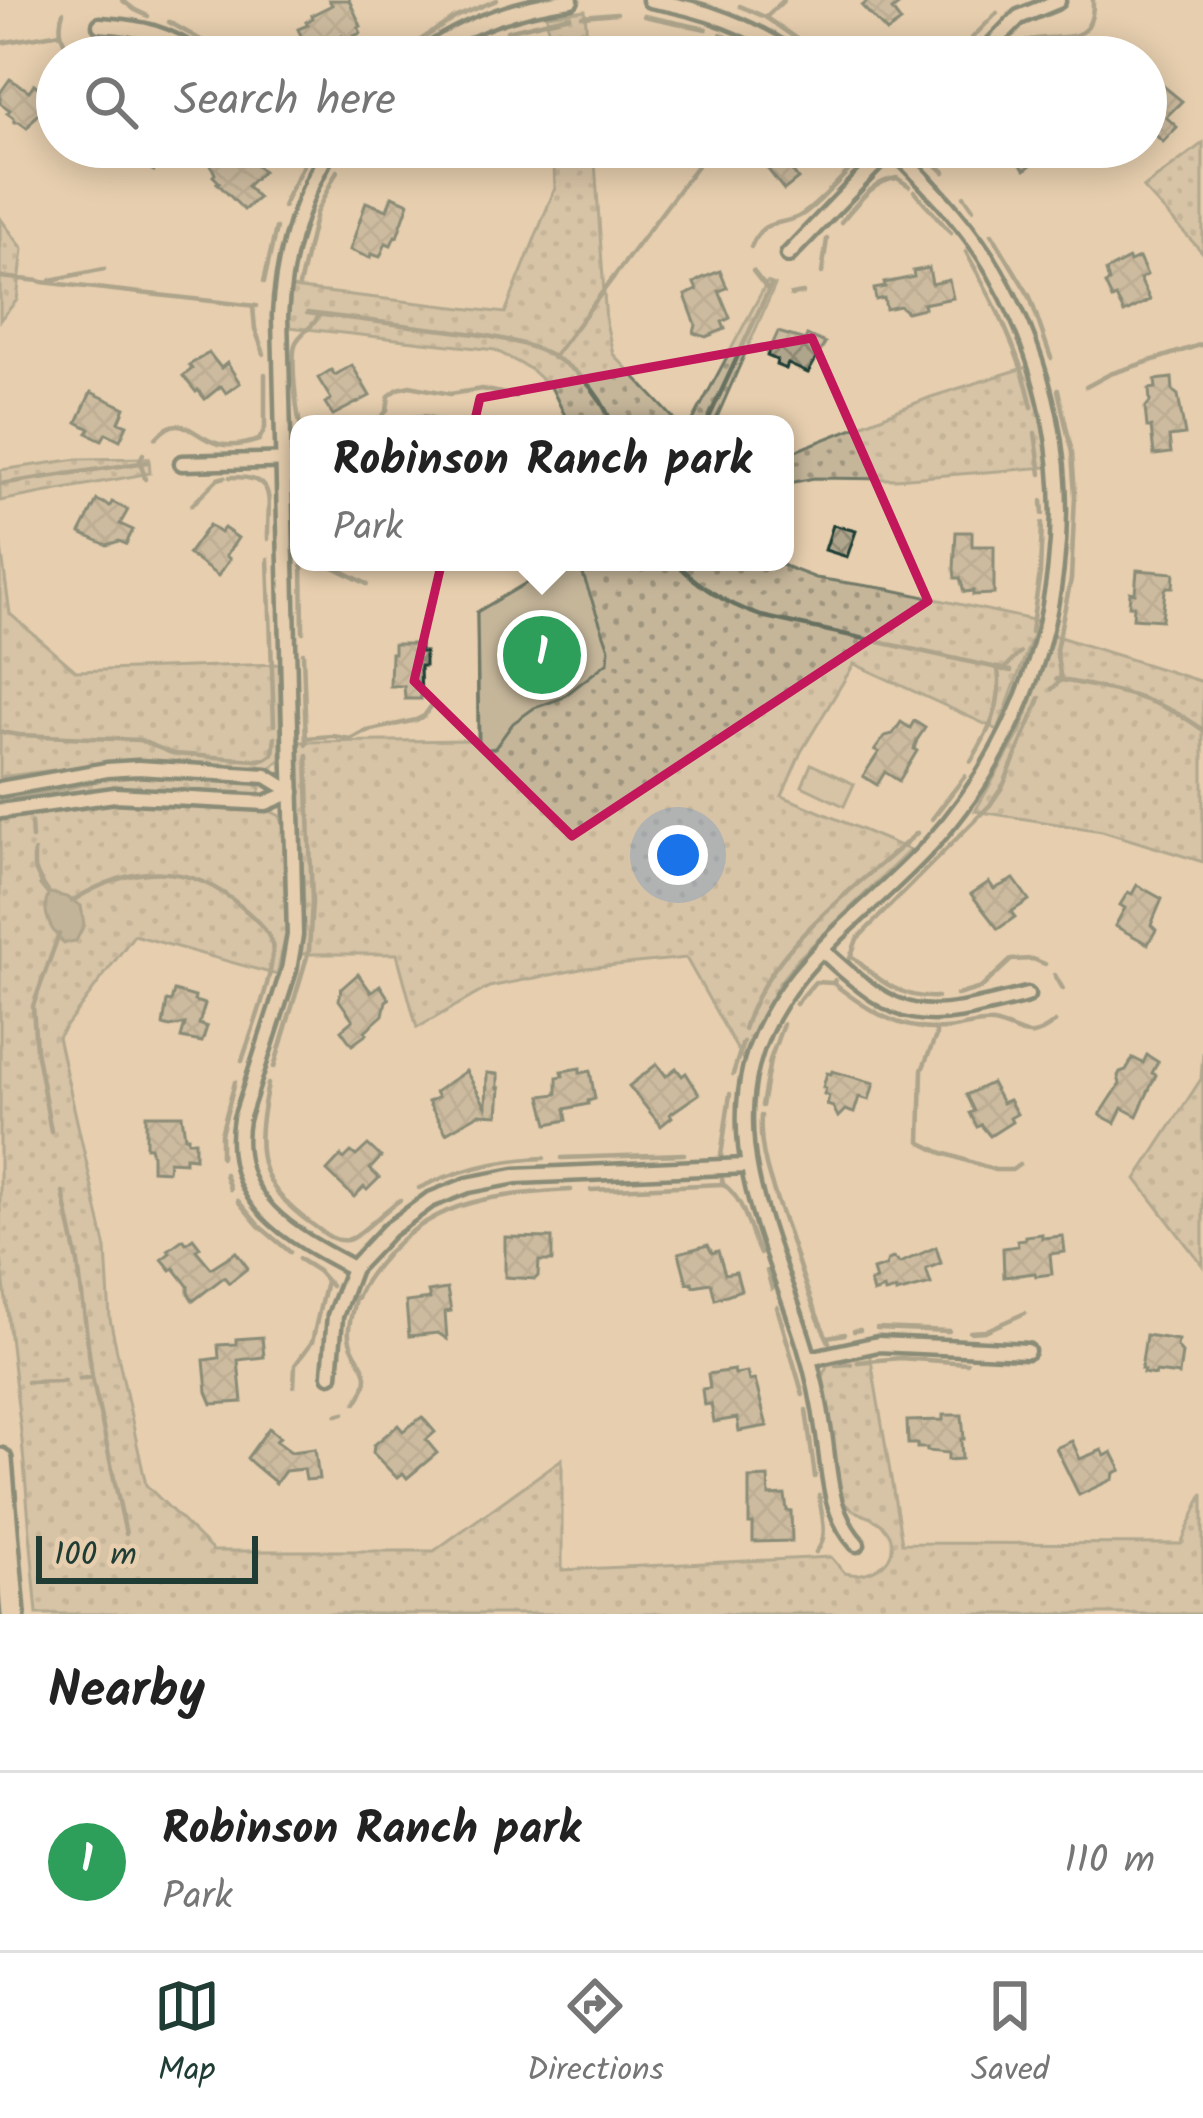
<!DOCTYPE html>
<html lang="en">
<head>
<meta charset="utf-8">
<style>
  :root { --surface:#fff; --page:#f6f6f6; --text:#222; --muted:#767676; --line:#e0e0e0; --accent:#1f3d34 }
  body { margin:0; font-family:Kalam,sans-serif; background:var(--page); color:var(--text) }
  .scale { position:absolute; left:36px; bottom:30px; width:222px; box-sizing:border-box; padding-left:12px; border:6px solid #1f3d34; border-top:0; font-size:33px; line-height:42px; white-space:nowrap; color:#1f3d34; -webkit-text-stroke:9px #e6ceae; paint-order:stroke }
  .you { position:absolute; left:678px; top:855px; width:42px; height:42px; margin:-30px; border:9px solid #fff; border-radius:50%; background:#1a73e8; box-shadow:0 0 0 18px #1a73e833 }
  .badge { display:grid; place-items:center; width:78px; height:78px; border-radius:50%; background:var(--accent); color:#fff; font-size:39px; font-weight:700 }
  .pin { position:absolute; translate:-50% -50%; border:6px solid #fff; box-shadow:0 3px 12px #0006 }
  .popup { position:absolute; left:290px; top:415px; width:504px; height:156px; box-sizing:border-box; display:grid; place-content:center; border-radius:24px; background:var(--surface); filter:drop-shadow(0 3px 9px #0005); font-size:39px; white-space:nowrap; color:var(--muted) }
  .popup b { font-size:45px; color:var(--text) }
  .popup::after { content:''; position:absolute; left:50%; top:100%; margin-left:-24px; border:24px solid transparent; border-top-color:var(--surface) }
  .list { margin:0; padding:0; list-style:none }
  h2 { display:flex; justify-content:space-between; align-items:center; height:156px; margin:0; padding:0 48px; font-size:51px }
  h2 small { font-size:39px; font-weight:400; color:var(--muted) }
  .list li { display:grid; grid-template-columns:78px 1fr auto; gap:36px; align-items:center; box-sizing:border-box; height:180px; padding:0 48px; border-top:3px solid var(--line) }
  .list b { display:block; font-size:45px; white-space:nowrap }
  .list p { margin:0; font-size:39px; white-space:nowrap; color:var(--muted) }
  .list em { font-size:39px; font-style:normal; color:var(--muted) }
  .icon { flex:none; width:66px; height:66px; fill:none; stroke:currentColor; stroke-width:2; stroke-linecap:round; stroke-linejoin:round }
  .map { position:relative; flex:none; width:1203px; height:1614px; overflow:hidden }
  .search { position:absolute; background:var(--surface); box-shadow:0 6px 30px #0003; left:36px; right:36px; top:36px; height:132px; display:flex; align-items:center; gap:30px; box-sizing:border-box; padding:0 42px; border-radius:66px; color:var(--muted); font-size:45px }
  .sheet { height:336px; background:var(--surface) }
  nav { display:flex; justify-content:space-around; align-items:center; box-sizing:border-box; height:168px; border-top:3px solid var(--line); background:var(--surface); font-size:33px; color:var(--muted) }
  nav a { display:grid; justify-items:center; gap:6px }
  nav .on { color:var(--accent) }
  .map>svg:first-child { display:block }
  .grass { fill:url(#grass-dots); stroke:#727a67; stroke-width:3 }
  .park { fill:#c5b69a; stroke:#727a67; stroke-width:3 }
  .water { fill:#98947e; stroke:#687160; stroke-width:3 }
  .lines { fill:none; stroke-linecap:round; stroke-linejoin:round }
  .stream { stroke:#687160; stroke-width:4.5 }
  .building { fill:url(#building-cross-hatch); stroke:#1f3d34; stroke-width:3 }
  .minor-casing { stroke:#1f3d34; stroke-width:21 }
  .trunk-casing { stroke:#1f3d34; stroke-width:30 }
  .minor { stroke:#e6ceae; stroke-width:12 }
  .trunk { stroke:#e6ceae; stroke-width:21 }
  .marked { fill:none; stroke:#c2185b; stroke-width:9; stroke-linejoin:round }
</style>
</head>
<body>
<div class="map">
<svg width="1203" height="1614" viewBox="0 0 1203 1614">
  <defs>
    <pattern id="grass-dots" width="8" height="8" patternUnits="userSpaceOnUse" patternTransform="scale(3)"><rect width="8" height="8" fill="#c5b69a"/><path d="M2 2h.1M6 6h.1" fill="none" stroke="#9f957e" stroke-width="1.8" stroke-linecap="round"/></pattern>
    <pattern id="building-cross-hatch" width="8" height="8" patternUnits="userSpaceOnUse" patternTransform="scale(3)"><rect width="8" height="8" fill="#afa58c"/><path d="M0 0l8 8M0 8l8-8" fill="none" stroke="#8e8873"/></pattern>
  </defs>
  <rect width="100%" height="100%" fill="#e6ceae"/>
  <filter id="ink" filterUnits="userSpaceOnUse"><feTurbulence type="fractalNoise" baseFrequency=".00833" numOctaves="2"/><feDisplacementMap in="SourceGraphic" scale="24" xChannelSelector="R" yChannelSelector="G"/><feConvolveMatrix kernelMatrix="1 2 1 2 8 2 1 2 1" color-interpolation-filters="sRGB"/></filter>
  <g filter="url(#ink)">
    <g class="grass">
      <polygon points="585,10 588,57 549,57 547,15"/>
      <polygon points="1203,143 1203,253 1143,188"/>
      <polygon points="553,147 594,147 606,322 613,354 679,424 569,424 552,389 530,369 495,350 288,327 291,288 505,313 555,188"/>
      <polygon points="0,218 23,249 17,300 0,320"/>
      <polygon points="767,282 775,285 714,424 691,424"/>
      <polygon points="1027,367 1039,408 1049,467 895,479 814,478 785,484 785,455 931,397"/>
      <polygon points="149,458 150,473 0,501 0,470 78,459"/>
      <polygon points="0,540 10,614 76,671 279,664 281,759 274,766 266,769 123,761 0,777"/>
      <polygon points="562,562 774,562 816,578 888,589 1038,621 998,730 854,664 801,752 782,796 910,850 798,959 779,983 742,1058 686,958 586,968 489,987 417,1028 397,954 299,954 304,908 298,742 478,740 477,612"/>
      <polygon points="1053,635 1203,682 1203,862 1102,831 975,811 1021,731"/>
      <polygon points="116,776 252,782 261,788 259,793 254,795 113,788 0,805 0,800 66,789"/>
      <path d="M121 803 268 810 280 816 283 824 286 934 277 975 134 935 58 1037 106 1249 110 1319 146 1485 213 1551H434L562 1459V1570L831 1557 845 1573C870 1580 904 1559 888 1532 877 1514 854 1517 842 1500L823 1378 827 1365 870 1354 902 1543 1181 1544 1203 1493V1614H37L22 1441 0 1249V820Z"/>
      <polygon points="1203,1052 1203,1266 1136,1179 1201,1079"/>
    </g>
    <g class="park">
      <polygon points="562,562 576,562 580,566 609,649 608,662 562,698 534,708 513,723 495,748 484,750 479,741 477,612"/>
      <polygon points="811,764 854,784 844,806 802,786"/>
    </g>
    <path class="water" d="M43 883 50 893 66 897 81 906 84 925 76 941 64 943C51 932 41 911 48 895L40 885Z"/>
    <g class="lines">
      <g class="stream">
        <polyline points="122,0 135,10 148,16"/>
        <polyline points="740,6 765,17 823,57"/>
        <path d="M63 12C57 30 62 45 76 57"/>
        <polyline points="582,16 617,13"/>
        <polyline points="644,16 706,29"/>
        <polyline points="766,17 784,0"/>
        <polyline points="169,22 215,48"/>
        <polyline points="507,31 570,16"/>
        <polyline points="721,34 764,57"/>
        <polyline points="0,43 61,33"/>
        <polyline points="405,50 456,17 497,0"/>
        <path d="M116 57C137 44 149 46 170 57"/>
        <polyline points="450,57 485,40"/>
        <polyline points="953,57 997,13"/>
        <path d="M1006 57C1013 50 1020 42 1030 40 1061 33 1094 49 1093 0"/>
        <polyline points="349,152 352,147"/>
        <polyline points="924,153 944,172"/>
        <polyline points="914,191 951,233"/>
        <polyline points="964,196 973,209"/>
        <path d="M283 207C289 188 305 167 308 152L304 147"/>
        <path d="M841 222C858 203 872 181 897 178L909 186"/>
        <polyline points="992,234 1030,297 1051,358"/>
        <path d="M751 247C763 218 775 227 798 217 816 208 847 171 864 155V147"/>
        <path d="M966 252C994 302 1020 351 1032 407"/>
        <polyline points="753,271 768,290"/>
        <polyline points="822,273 827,239"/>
        <polyline points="0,277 40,281"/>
        <polyline points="51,280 104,269"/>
        <polyline points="42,282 256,306"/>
        <polyline points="264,282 276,228"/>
        <polyline points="299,286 316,213 337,171"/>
        <polyline points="791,295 803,293"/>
        <polyline points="253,307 255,329 264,354"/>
        <path d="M307 313C347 318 387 323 427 328 502 337 580 342 612 424"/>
        <polyline points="553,358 711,147"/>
        <polyline points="1086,387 1110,374 1203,344"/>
        <path d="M300 424C296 408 291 361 295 345 299 332 314 328 319 315"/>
        <polyline points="377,424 387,410 389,396 398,389 410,386 450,394 482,389 515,396"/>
        <path d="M398 424C414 414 428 413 444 424"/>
        <polyline points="706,424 771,285"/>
        <polyline points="1035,433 1041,474"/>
        <path d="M156 438C182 408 192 438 219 444 231 447 247 444 259 440L265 428V374"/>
        <polyline points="143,454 140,460 145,479"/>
        <path d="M230 477C280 476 267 499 268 539"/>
        <polyline points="0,484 147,462"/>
        <polyline points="1042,501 1043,514"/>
        <polyline points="192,505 218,479 225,477"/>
        <polyline points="268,559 274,725"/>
        <polyline points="302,562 303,632"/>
        <polyline points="324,562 367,584"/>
        <path d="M676 562C698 587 730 605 761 616L1011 671"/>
        <polyline points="1031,632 1040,573 1042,523"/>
        <polyline points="303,653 306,744"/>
        <polyline points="1003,670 1020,653"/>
        <path d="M1056 679C1108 689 1160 697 1203 730"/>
        <polyline points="1052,689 1061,680 1056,650 1071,579 1075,495 1072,453 1058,390"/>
        <polyline points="0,732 19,735 139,740 174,754 255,760 266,759 273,754 275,737"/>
        <polyline points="306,738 333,736 350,739 363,732 416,720 424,716 432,705"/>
        <path d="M971 761C990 730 1003 705 998 668"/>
        <polyline points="932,819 965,776"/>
        <polyline points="31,823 32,838"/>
        <polyline points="34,852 34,867 43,886"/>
        <path d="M72 901C132 864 188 860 243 908 254 918 268 929 272 944 277 968 250 1035 242 1061"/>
        <path d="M854 958C879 981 902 999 937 997"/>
        <polyline points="849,961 857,939 990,805 1003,786 1040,698"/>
        <polyline points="1055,975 1063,989"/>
        <path d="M833 983C867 1010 901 1032 945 1029 961 1028 978 1021 993 1023 1020 1028 1027 1046 1055 1022"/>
        <polyline points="957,995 981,988 1011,960 1033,959 1045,964"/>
        <polyline points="796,1004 815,982 833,983 835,980"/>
        <path d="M744 1029C770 944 854 890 917 833"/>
        <polyline points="936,1029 936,1036 922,1070 920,1142 940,1152 995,1170 1012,1170 1019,1165"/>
        <polyline points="274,1067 309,950 312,902 307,755"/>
        <polyline points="733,1074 743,1042"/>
        <path d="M268 1084C254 1150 254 1183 313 1225 324 1233 333 1242 347 1240 359 1238 385 1209 400 1200"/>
        <polyline points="762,1106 770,1060 783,1024"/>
        <path d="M761 1116C758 1157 776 1196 789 1235 801 1272 812 1308 829 1342"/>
        <polyline points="51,1131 36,1050 33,1006 59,934"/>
        <polyline points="721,1156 730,1094"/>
        <polyline points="221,1157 221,1134 235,1082"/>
        <polyline points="562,1158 684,1154"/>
        <polyline points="225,1174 230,1189"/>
        <path d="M722 1179 723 1184C745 1199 749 1231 760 1254"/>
        <path d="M419 1188C460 1169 499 1160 544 1158"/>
        <polyline points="591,1190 723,1184"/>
        <polyline points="63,1192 78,1263 92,1377 126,1534"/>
        <polyline points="238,1201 259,1226 290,1252"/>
        <polyline points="299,1259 318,1271 331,1286"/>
        <polyline points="767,1271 772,1289"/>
        <path d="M355 1297C354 1308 347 1325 349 1337 354 1366 380 1367 356 1403"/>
        <path d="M357 1298C364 1280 376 1267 389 1252 441 1197 500 1195 571 1190"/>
        <polyline points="777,1307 803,1395"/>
        <polyline points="877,1328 949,1331"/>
        <polyline points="854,1331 860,1330"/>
        <polyline points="970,1332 985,1331 1025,1313"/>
        <polyline points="827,1337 845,1334"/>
        <polyline points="858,1362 900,1358 967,1363"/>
        <polyline points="836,1365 851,1364"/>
        <polyline points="79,1379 92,1377"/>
        <polyline points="27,1382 64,1381"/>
        <polyline points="294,1386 295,1365 312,1342 326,1281"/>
        <polyline points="806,1410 815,1477"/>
        <polyline points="337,1415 344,1413"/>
        <path d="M816 1552C830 1537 821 1514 819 1495"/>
      </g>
    </g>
    <g class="building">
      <polygon points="329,0 349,0 361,26 358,27 361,33 344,40 342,36 308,51 298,29 308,25 306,22 313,18 312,15 332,5"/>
      <polygon points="869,0 905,0 892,10 901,22 887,32 862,6"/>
      <polygon points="1146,72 1182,101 1166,117 1177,127 1163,142 1146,126"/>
      <polygon points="10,79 29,91 34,84 47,94 42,100 46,103 27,128 19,122 15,122 14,118 7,113 10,110 0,103 0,93"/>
      <polygon points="132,147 168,147 154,171 136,161"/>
      <polygon points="209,147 235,147 263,171 247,186 258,198 244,210 217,183 219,182 213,176 215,174 209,161 216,154"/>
      <polygon points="766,147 803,147 808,154 790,168 798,179 784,190 756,154"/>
      <polygon points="1015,147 1053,147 1025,170 1016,159 1020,155"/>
      <polygon points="392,196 409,203 397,237 395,236 391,245 386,243 380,257 371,254 370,258 350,250 366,202 387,210"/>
      <polygon points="1139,258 1147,275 1140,279 1150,300 1124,313 1116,297 1112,299 1105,284 1109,282 1106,271 1129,259 1130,262"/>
      <polygon points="929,268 932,284 949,280 953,298 923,304 924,308 907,312 900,306 886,309 884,298 876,300 874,289 885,287 884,283 914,277 913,271"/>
      <polygon points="720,271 727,288 719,291 730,318 722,322 725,329 706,337 694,333 696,325 685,295 697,290 694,283 700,279"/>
      <polygon points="778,332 805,340 807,335 825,343 808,373 788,364 786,369 776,365 777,360 767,356"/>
      <polygon points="209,353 221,368 227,363 240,383 226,393 221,386 205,399 198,390 196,392 183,376 192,369 189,365"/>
      <polygon points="352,365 370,396 333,415 325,403 331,399 318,378 331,370 335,375"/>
      <polygon points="1172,378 1173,391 1178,395 1185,435 1169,437 1171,453 1154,455 1151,427 1147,427 1145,408 1150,402 1149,389 1156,388 1155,380"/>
      <polygon points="91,392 125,408 119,422 127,425 120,440 106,433 102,440 87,433 90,429 77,422"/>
      <polygon points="97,500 110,506 112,502 128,510 120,524 133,530 126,544 119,541 107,545 80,533"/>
      <polygon points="209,525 220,533 224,528 238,538 226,556 230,559 218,576 188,554"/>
      <polygon points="833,525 856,531 847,557 825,550"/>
      <polygon points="956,532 972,532 972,546 994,546 994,594 973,595 973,591 964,592 960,578 955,578 954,569"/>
      <polygon points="1137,570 1174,573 1173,587 1167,587 1165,590 1162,620 1133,618 1134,606 1129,606 1130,592 1135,593"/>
      <polygon points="394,644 420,644 420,652 425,652 425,666 420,666 421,699 405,699 404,686 390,686 391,653 394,653"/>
      <polygon points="914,721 925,728 917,740 914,749 917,751 899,781 885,772 877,785 863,776 879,752 875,750 885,736 893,734 901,722 910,728"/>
      <polygon points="1014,879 1029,900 1011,912 1015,917 998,929 971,894 989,882 994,889"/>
      <polygon points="1137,885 1162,899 1151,925 1156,930 1148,944 1115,926 1125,908 1120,905 1128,892 1132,894"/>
      <polygon points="358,974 371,992 380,985 389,999 386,1001 383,1015 365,1031 367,1034 352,1045 341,1030 353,1020 339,1000 341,989"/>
      <polygon points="174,991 195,997 194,1001 205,1004 199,1024 207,1027 202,1042 181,1038 185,1024 170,1027 163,1025 167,1001 171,1002"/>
      <polygon points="1147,1055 1158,1062 1152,1073 1156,1075 1137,1116 1122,1108 1115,1123 1100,1115 1120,1084 1118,1076 1120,1072 1126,1070 1133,1058 1143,1063"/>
      <polygon points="657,1064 666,1076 676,1068 682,1076 686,1073 699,1094 670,1114 672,1117 661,1126 629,1086"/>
      <polygon points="580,1068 580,1073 590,1071 595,1099 588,1101 588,1104 565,1109 567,1120 548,1124 541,1096 557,1094 557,1077 563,1076 562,1071"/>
      <polygon points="466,1071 486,1107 487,1073 498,1074 498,1088 500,1088 498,1115 479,1114 446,1133 428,1102 438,1097 435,1092"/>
      <polygon points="832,1071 874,1083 869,1100 859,1097 854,1113 845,1110 838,1117 833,1107 827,1105 829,1096 824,1094 826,1088 823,1087 827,1073 831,1074"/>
      <polygon points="991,1083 1002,1103 1009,1100 1017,1114 1010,1118 1012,1122 990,1136 981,1125 977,1127 970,1113 974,1111 966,1095"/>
      <polygon points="146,1115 182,1115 185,1137 188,1137 188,1141 195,1141 195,1158 185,1157 185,1162 169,1161 168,1171 152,1170 152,1155 150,1147 146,1147"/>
      <polygon points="368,1145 381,1157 370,1169 379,1178 367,1190 364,1187 354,1197 327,1171 341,1156 344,1159 351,1152 356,1156"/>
      <polygon points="1042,1234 1042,1238 1063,1236 1065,1252 1050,1254 1052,1274 1036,1276 1035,1273 1004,1277 1003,1248 1018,1246 1017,1240 1025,1239 1025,1236"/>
      <polygon points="505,1237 552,1238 552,1261 539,1261 538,1276 535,1279 505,1277"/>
      <polygon points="193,1238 200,1247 196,1250 211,1268 236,1252 248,1268 229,1283 224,1277 193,1301 188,1293 188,1286 174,1268 171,1270 162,1259 170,1253 168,1250 183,1239 186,1243"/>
      <polygon points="708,1245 712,1253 718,1251 725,1274 736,1272 741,1290 715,1299 711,1283 693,1286 692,1282 687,1283 679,1253"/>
      <polygon points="936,1247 941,1263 926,1269 931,1284 896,1293 896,1290 885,1293 884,1289 873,1293 870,1282 876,1280 873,1270 886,1266 888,1260 893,1258 900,1263"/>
      <polygon points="447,1289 451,1311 445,1312 447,1339 438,1333 409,1336 406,1302 430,1299 428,1292"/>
      <polygon points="1146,1335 1178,1340 1177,1347 1182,1353 1179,1375 1156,1372 1155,1375 1143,1373 1144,1370 1141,1369"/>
      <polygon points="262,1337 264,1357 238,1360 242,1402 212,1404 207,1392 204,1360 219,1358 218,1345 236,1344 236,1339"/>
      <polygon points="734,1370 735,1374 747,1372 749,1381 755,1380 767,1426 739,1431 737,1418 714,1422 711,1404 704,1405 702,1389 710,1388 708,1374"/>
      <polygon points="943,1415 962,1415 964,1439 961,1439 962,1459 948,1460 948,1453 927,1451 927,1448 917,1448 917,1444 908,1444 907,1421 943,1420"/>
      <polygon points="422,1417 435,1432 426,1440 437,1453 407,1478 403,1473 397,1478 373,1453 374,1445 398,1425 403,1431"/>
      <polygon points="269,1428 280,1437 276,1441 291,1452 315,1449 319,1479 306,1480 304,1469 285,1471 276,1483 253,1464 247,1458"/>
      <polygon points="1072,1441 1080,1459 1102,1450 1105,1456 1112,1452 1121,1470 1114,1473 1113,1479 1079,1495 1056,1448"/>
      <polygon points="768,1477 769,1496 785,1495 787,1511 791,1511 792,1541 753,1542 753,1524 749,1524 749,1478"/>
    </g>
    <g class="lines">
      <defs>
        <g id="minor">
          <path d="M650 0C704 9 750 26 796 57"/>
          <path d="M100 25C143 28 165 33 201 57"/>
          <path d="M420 57C465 25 517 7 571 0"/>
          <polyline points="980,57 1019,17 1058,1"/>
          <path d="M331 147C300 200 283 255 280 316L295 935 289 970 241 1119C227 1201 290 1235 353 1268"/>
          <polyline points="788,255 892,147"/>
          <polyline points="182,463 299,460"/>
          <polyline points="0,789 107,770 138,768 266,776 292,792"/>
          <polyline points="0,811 115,795 266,803 292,792"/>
          <path d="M822 950C905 1027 920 1022 1027 995"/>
          <polyline points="809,1359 878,1344 1027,1351"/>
          <polyline points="330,1375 335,1316 353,1268 389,1230 430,1200 468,1185 515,1176 747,1166"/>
          <path d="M857 1544C829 1513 830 1474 824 1434 820 1404 814 1375 805 1346 777 1254 727 1163 751 1066 776 968 867 915 931 844 1072 689 1101 456 995 272 968 225 930 187 892 147"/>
        </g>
        <polyline id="trunk" points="0,1460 13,1614"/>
      </defs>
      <use href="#minor" class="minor-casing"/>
      <use href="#trunk" class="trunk-casing"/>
      <use href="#minor" class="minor"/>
      <use href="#trunk" class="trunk"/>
    </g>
  </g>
  <path d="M0 0H1203V1614H0ZM812 338 928 601 572 836 414 681 480 398Z" fill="#e6ceae" fill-opacity=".55" fill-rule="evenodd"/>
  <path class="marked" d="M812 338 928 601 572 836 414 681 480 398Z"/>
</svg>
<div class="scale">100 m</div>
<div class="you"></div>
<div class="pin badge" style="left:542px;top:655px;background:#2e9e5b">1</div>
<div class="popup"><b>Robinson Ranch park</b>Park</div>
<div class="search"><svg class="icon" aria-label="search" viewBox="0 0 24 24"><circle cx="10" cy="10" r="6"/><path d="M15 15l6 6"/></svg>Search here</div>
</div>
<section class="sheet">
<h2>Nearby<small></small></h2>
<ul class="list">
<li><span class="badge" style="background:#2e9e5b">1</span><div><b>Robinson Ranch park</b><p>Park</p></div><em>110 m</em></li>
</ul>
</section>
<nav>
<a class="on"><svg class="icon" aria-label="map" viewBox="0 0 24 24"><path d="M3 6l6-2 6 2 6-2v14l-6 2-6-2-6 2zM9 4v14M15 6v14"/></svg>Map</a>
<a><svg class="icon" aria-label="directions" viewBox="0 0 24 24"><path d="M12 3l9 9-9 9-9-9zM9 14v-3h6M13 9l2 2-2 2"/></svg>Directions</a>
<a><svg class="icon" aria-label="saved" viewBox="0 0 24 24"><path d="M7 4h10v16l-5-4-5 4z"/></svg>Saved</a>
</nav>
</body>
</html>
